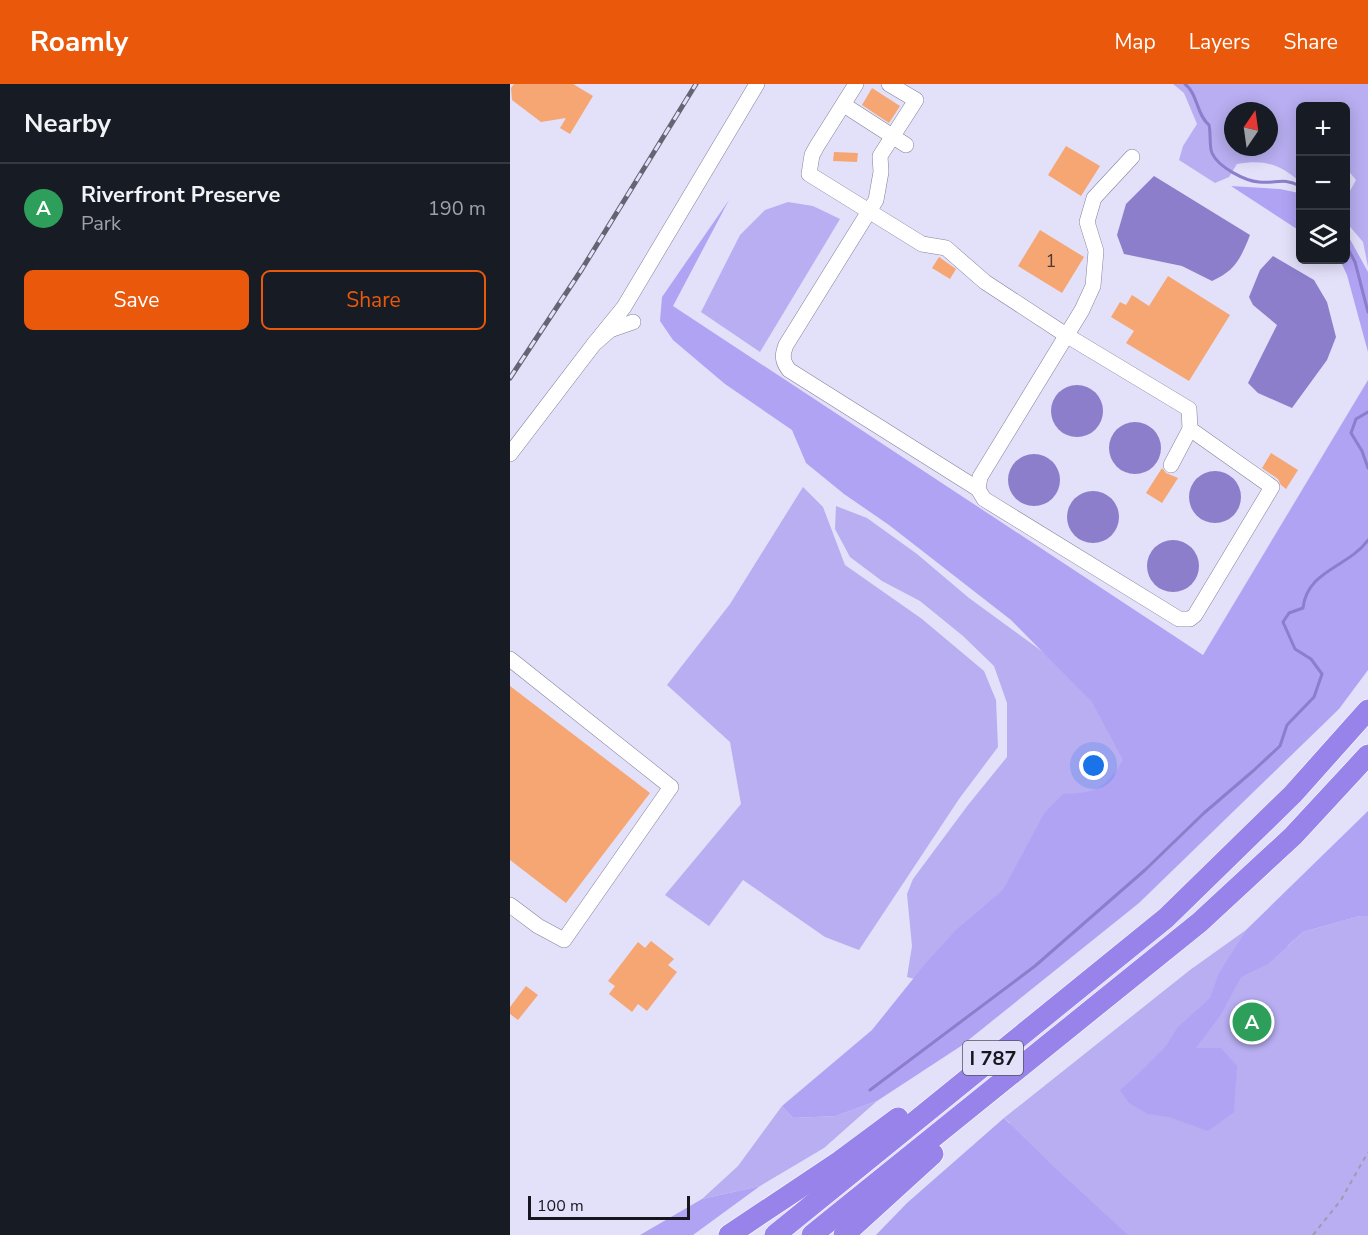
<!DOCTYPE html>
<html lang="en">
<head>
<meta charset="utf-8">
<style>
  :root { --surface:#171b24; --page:#242831; --text:#f1f3f6; --muted:#9ea1a6; --line:#363941; --accent:#ea580c }
  body { margin:0; font-family:"Nunito Sans",sans-serif; background:var(--page); color:var(--text) }
  .controls { position:absolute; right:18px; top:18px; display:grid; overflow:hidden; border-radius:9px; box-shadow:0 3px 15px #0003 }
  .controls button { width:54px; height:54px; display:grid; place-items:center; padding:0; border:0; border-bottom:2px solid var(--line); background:var(--surface); color:var(--text); font:30px sans-serif }
  .compass { position:absolute; left:714px; top:18px; width:54px; height:54px; border-radius:50%; background:var(--surface); box-shadow:0 3px 15px #0003; rotate:13deg }
  .scale { position:absolute; left:18px; bottom:15px; width:162px; box-sizing:border-box; padding-left:6px; border:3px solid #17161f; border-top:0; font-size:16px; line-height:21px; white-space:nowrap; color:#17161f; -webkit-text-stroke:4px #e3e0fa; paint-order:stroke }
  .you { position:absolute; left:584px; top:682px; width:21px; height:21px; margin:-15px; border:4px solid #fff; border-radius:50%; background:#1a73e8; box-shadow:0 0 0 9px #1a73e833 }
  .badge { display:grid; place-items:center; width:39px; height:39px; border-radius:50%; background:var(--accent); color:#fff; font-size:20px; font-weight:700 }
  .pin { position:absolute; translate:-50% -50%; border:3px solid #fff; box-shadow:0 2px 6px #0006 }
  .list { margin:0; padding:0; list-style:none }
  h2 { display:flex; justify-content:space-between; align-items:center; height:78px; margin:0; padding:0 24px; font-size:26px }
  h2 small { font-size:20px; font-weight:400; color:var(--muted) }
  .list li { display:grid; grid-template-columns:39px 1fr auto; gap:18px; align-items:center; box-sizing:border-box; height:90px; padding:0 24px; border-top:2px solid var(--line) }
  .list b { display:block; font-size:22px; white-space:nowrap }
  .list p { margin:0; font-size:20px; white-space:nowrap; color:var(--muted) }
  .list em { font-size:20px; font-style:normal; color:var(--muted) }
  .actions { display:flex; gap:12px; padding:18px 24px }
  .actions a { flex:1; padding:14px 0; border:2px solid var(--accent); border-radius:9px; text-align:center; font-size:21px; color:var(--accent) }
  .actions .main { background:var(--accent); color:#fff }
  .icon { flex:none; width:33px; height:33px; fill:none; stroke:currentColor; stroke-width:2; stroke-linecap:round; stroke-linejoin:round }
  .map { position:relative; flex:none; width:858px; height:1151px; overflow:hidden }
  header { display:flex; align-items:center; gap:36px; box-sizing:border-box; height:84px; padding:0 30px; background:var(--accent); color:#fff }
  header strong { font-size:28px }
  nav { display:flex; gap:33px; margin-inline-start:auto; font-size:21px }
  main { display:flex }
  aside { flex:1; background:var(--surface) }
  .map>svg:first-child { display:block }
  .green { fill:#b8aef1; fill-rule:evenodd }
  .forest { fill:#b1a3f4 }
  .water { fill:#8c7ecb }
  .lines { fill:none; stroke-linecap:round; stroke-linejoin:round }
  .stream { stroke:#8c7ecb; stroke-width:3 }
  .building { fill:#f5a673 }
  .minor-casing { stroke:#848199; stroke-width:16 }
  .highway-casing { stroke:#fff; stroke-width:22 }
  .path { stroke:#9d9baf; stroke-width:2; stroke-dasharray:4.5 4.5; stroke-linecap:butt }
  .minor { stroke:#fff; stroke-width:15 }
  .highway { stroke:#9883ea; stroke-width:21 }
  .rail-casing { stroke:#656473; stroke-width:5 }
  .rail { stroke:#e3e0fa; stroke-width:3; stroke-dasharray:9; stroke-linecap:butt }
  .labels { text-anchor:middle; stroke-width:4.5; stroke-linejoin:round; paint-order:stroke }
  .number-label { font-size:18px; fill:#4e3a34 }
  .shield { fill:#e3e0fa; stroke:#545361; stroke-width:1.5 }
  .shield-label { font-size:20px; font-weight:bold; fill:#17161f }
</style>
</head>
<body>
<header>
<strong>Roamly</strong>
<nav><a>Map</a><a>Layers</a><a>Share</a></nav>
</header>
<main>
<aside>
<h2>Nearby<small></small></h2>
<ul class="list">
<li><span class="badge" style="background:#2e9e5b">A</span><div><b>Riverfront Preserve</b><p>Park</p></div><em>190 m</em></li>
</ul>
<div class="actions"><a class="main">Save</a><a>Share</a></div>
</aside>
<div class="map">
<svg width="858" height="1151" viewBox="0 0 858 1151">
  <rect width="100%" height="100%" fill="#e3e0fa"/>
  <g class="green">
    <path d="M663 0H858V183L853 158 836 138V114L846 96 836 84V22H790V98C770 80 754 75 727 80L719 93 705 99 669 76 673 62 687 40 674 9ZM723 27H759V63H723Z"/>
    <polygon points="278,118 303,122 330,135 250,268 191,228 230,151 255,126"/>
    <polygon points="293,403 313,423 335,481 412,535 474,587 486,616 488,663 449,715 349,866 315,853 233,796 199,842 155,811 231,720 220,658 157,601 220,520"/>
    <polygon points="326,422 357,434 407,470 459,514 574,598 661,650 431,902 397,893 402,862 397,810 403,795 458,721 497,673 497,619 484,582 453,552 410,517 372,497 340,473 325,445"/>
    <polygon points="850,832 858,832 858,1151 374,1151 500,1039 494,1034 680,886 736,846 721,871 778,862 793,848"/>
    <polygon points="367,1017 314,1064 250,1102 192,1115 228,1082 272,1022 283,1034 326,1032"/>
  </g>
  <g class="forest">
    <polygon points="721,102 770,105 789,109 790,111 790,147"/>
    <path d="M219 116 163 222 693 571 858 296V586L829 625 629 819 451 962 367 1017 326 1032 283 1034 272 1022 362 946 415 880 446 846 493 806 535 728 553 710C587 709 595 705 613 676L582 618 501 536 379 441 334 410 296 379 282 346 215 300 163 256 150 237 152 213Z"/>
    <polygon points="836,148 858,188 858,268 837,191 830,176 836,176"/>
    <polygon points="858,727 858,832 850,832 793,848 758,880 731,893 712,929 686,964 711,964 727,982 724,1028 698,1047 659,1033 638,1030 619,1019 610,1006 628,990 656,962 668,943 700,914 709,889 736,846"/>
    <polygon points="494,1034 543,1082 618,1151 366,1151 397,1119"/>
    <polygon points="250,1102 183,1151 130,1151 192,1115"/>
  </g>
  <g class="water">
    <path d="M644 92 740 151C731 174 725 187 702 197L672 182 614 170 607 151 616 120Z"/>
    <polygon points="763,172 804,196 817,218 826,253 817,276 782,324 748,309 738,299 767,241 743,221 739,213 750,186"/>
    <circle cx="567" cy="327" r="26"/>
    <circle cx="625" cy="364" r="26"/>
    <circle cx="524" cy="396" r="26"/>
    <circle cx="705" cy="413" r="26"/>
    <circle cx="583" cy="433" r="26"/>
    <circle cx="663" cy="482" r="26"/>
  </g>
  <g class="lines">
    <g class="stream">
      <path d="M675 0C688 10 686 30 699 41 701 49 699 62 702 69 708 83 735 97 749 98 766 100 773 93 790 102"/>
      <polyline points="836,161 845,178 858,228"/>
      <polyline points="858,328 846,335 841,349 852,367 858,384"/>
      <path d="M360 1006 525 882 635 786 694 729 743 687 770 662 777 641 804 613 812 590 801 575 785 565 773 538 779 529 793 524C797 486 839 483 858 456"/>
    </g>
  </g>
  <g class="building">
    <polygon points="4,0 63,0 83,12 60,50 50,44 56,34 31,38 2,16 1,4"/>
    <polygon points="362,4 390,22 379,39 352,21"/>
    <polygon points="556,62 590,82 571,112 538,91"/>
    <polygon points="324,68 348,69 347,78 323,77"/>
    <polygon points="530,146 574,173 552,209 508,182"/>
    <polygon points="429,173 446,185 440,195 422,184"/>
    <polygon points="658,192 720,231 679,297 616,259 624,247 601,233 610,218 616,221 622,211 639,222"/>
    <polygon points="761,369 788,386 776,405 771,401 768,395 752,384"/>
    <polygon points="652,384 656,389 668,394 652,419 636,409"/>
    <polygon points="0,602 140,709 56,819 0,776"/>
    <polygon points="141,857 164,875 158,881 167,888 137,927 128,920 122,928 99,910 105,902 98,897 128,858 135,864"/>
    <polygon points="16,902 28,911 8,936 0,930 0,923"/>
  </g>
  <g class="lines">
    <defs>
      <g id="minor">
        <polyline points="346,0 307,62 302,71 299,90 412,160 436,164 475,198 556,251 679,325 680,345 762,403 685,531 680,535 669,535 474,415 468,405 470,393 572,226 583,202 586,167 577,138 584,114 622,73"/>
        <path d="M379 0 406 16 370 72 371 88 366 116 276 261C272 271 272 277 279 286L468 405"/>
        <polyline points="334,21 396,61"/>
        <polyline points="84,260 114,223 247,0"/>
        <polyline points="0,370 84,260 100,246 123,238"/>
        <polyline points="661,381 680,345"/>
        <polyline points="0,575 161,703 54,856 28,842 0,821"/>
      </g>
      <g id="highway">
        <polyline points="219,1151 330,1077 388,1034"/>
        <polyline points="265,1151 656,834 783,710 858,626"/>
        <polyline points="302,1151 690,838 783,752 858,671"/>
        <polyline points="334,1151 423,1070"/>
      </g>
    </defs>
    <use href="#minor" class="minor-casing"/>
    <use href="#highway" class="highway-casing"/>
    <polyline class="path" points="803,1151 831,1116 858,1068"/>
    <use href="#minor" class="minor"/>
    <use href="#highway" class="highway"/>
    <defs>
      <polyline id="rail" points="0,294 72,185 186,0"/>
    </defs>
    <use href="#rail" class="rail-casing"/>
    <use href="#rail" class="rail"/>
  </g>
  <g class="labels">
    <g class="number-label">
      <text x="541" y="183">1</text>
    </g>
    <rect class="shield" x="453" y="957" width="60" height="34" rx="4.5"/>
    <g class="shield-label">
      <text x="483" y="981">I 787</text>
    </g>
  </g>
</svg>
<div class="controls">
<button>+</button>
<button>−</button>
<button><svg class="icon" aria-label="layers" viewBox="0 0 24 24"><path d="M12 4l9 5-9 5-9-5zM3 14l9 5 9-5"/></svg></button>
</div>
<svg class="compass" viewBox="-18 -18 36 36"><path d="M0-13l5 13h-10z" fill="#e53935"/><path d="M0 13l5-13h-10z" fill="#9ea1a6"/></svg>
<div class="scale">100 m</div>
<div class="you"></div>
<div class="pin badge" style="left:742px;top:938px;background:#2e9e5b">A</div>
</div>
</main>
</body>
</html>
